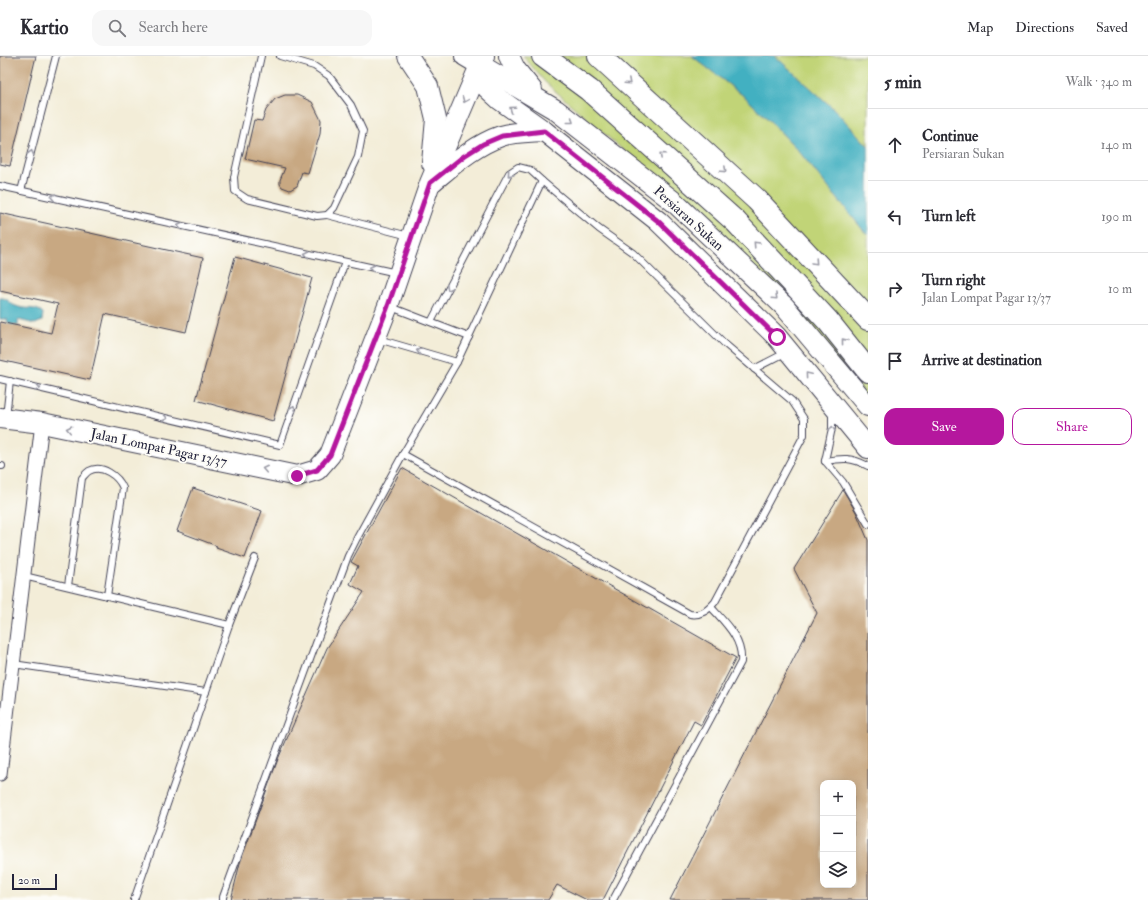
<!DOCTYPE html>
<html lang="en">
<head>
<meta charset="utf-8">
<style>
  :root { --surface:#fff; --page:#f7f7f7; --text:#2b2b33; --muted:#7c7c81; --line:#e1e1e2; --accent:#b5179e }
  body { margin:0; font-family:"IM FELL Double Pica",serif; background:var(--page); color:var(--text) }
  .controls { position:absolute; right:12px; bottom:12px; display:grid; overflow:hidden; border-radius:8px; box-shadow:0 2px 10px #0003 }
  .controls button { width:36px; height:36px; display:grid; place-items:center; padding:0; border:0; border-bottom:1px solid var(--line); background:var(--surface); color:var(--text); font:20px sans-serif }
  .scale { position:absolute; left:12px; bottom:10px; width:45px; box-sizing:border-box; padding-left:4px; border:2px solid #22223b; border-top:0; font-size:11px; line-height:14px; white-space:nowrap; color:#22223b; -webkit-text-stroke:3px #fdfcf7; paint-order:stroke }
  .stop { position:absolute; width:12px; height:12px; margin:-9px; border:3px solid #b5179e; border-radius:50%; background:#fff }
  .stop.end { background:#b5179e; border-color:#fff; box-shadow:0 1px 4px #0008 }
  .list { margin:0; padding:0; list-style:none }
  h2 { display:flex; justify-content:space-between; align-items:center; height:52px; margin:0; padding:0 16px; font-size:17px }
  h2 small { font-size:13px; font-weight:400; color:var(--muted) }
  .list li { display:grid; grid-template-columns:26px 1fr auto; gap:12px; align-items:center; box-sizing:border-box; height:72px; padding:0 16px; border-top:1px solid var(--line) }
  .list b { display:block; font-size:15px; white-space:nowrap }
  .list p { margin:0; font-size:13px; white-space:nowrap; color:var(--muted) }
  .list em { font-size:13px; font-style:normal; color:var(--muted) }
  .actions { display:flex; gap:8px; padding:12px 16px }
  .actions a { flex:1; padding:9px 0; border:1px solid var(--accent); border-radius:12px; text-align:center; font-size:14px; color:var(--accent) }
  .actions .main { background:var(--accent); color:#fff }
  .icon { flex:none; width:22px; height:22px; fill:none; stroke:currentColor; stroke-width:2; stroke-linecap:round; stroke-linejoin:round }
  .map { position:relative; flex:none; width:868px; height:844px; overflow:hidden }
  header { display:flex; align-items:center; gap:24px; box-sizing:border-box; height:56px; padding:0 20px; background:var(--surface); border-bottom:1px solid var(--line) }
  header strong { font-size:19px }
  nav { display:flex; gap:22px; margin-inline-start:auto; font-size:14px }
  .search { width:280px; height:36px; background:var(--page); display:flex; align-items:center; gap:10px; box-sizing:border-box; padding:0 14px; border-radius:12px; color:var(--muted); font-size:15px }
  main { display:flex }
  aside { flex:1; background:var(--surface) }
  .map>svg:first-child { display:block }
  .green { fill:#c1d477; stroke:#727b59 }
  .water { fill:#43b0c1; stroke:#32697e }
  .building { fill:#c8a882; fill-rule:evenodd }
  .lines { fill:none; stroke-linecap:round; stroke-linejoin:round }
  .lane-casing { stroke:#414053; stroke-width:8 }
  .street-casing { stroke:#414053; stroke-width:15 }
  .primary-casing { stroke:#414053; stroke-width:22 }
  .highway-casing { stroke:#414053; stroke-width:24 }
  .lane { stroke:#fff; stroke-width:6 }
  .street { stroke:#fff; stroke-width:13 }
  .primary { stroke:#fff; stroke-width:20 }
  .highway { stroke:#fff; stroke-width:22 }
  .oneway { stroke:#9c9ca7 }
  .route { stroke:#b5179e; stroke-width:5 }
  .labels { text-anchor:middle; stroke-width:4; stroke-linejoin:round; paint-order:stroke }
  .street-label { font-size:14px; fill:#22223b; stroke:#fdfcf7 }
</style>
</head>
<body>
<header>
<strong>Kartio</strong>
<div class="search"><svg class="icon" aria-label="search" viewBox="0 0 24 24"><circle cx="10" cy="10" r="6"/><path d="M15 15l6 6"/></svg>Search here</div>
<nav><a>Map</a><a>Directions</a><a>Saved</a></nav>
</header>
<main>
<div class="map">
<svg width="868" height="844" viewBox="0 0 868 844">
  <rect width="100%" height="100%" fill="#fdfcf7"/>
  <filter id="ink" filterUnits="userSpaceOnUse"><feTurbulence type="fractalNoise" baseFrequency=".025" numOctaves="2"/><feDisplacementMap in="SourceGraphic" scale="8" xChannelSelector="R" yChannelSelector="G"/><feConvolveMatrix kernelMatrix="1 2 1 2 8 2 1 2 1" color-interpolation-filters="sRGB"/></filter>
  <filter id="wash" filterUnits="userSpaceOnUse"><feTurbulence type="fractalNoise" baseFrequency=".012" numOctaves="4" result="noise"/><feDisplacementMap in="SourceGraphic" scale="16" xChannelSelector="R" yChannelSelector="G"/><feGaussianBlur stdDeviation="0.9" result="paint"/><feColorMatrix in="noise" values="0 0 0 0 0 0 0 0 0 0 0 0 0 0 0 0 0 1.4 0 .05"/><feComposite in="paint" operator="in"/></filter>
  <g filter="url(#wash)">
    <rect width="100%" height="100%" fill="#f3edd8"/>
    <g class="green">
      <polygon points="523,0 692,0 745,41 772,67 797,93 868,180 868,354 679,143 545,26"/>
      <polygon points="775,0 868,0 868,90 835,54"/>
    </g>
    <g class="water">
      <polygon points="692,0 775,0 835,54 868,90 868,180 797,93 772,67 745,41"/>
      <path d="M0 242C8 241 9 248 16 250 25 254 36 250 43 257L42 265 35 268 19 264 18 265V270L16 273 9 271 7 263H0Z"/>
    </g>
    <g id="blocks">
      <g class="building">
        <polygon points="0,0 36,0 10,110 0,108"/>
        <polygon points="285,39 297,39 312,46 321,64 320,78 308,117 302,116 297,130 290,134 282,131 280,128 280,124 285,112 245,103 254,64 262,65 266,54 275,43"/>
        <polygon points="0,157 203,202 186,276 105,258 90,324 0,304 0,266 51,277 58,248 0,235"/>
        <polygon points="235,201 312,222 273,365 196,344"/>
        <polygon points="402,412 736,602 701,669 694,665 603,844 587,844 557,829 548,844 231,844 240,807 278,703 327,592 364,536 350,528 358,510 351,506"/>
        <polygon points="193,432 262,455 245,502 216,492 217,490 177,475"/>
        <path d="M843 434 856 456 868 484V844H670L817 557 794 513ZM823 727H853V829H823Z"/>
      </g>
    </g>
  </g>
  <g filter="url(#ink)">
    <use href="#blocks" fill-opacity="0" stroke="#414053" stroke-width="1"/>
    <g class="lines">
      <defs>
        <g id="lane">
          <polyline points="261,0 234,121 235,135 247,143 317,160 327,159 334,152 358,101 363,75 351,49 329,20 314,10 280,0"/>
          <path d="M542 125 599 173 633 197 725 288 792 345 804 363V379L715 546C708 554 701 560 690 558L403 398 457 306Z"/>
          <polyline points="0,130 397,217"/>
          <polyline points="21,135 56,0"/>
          <polyline points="327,159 409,180"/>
          <polyline points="391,251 469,281"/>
          <polyline points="431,266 509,117 518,111 530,114 542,125"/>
          <polyline points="378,283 457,306"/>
          <polyline points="754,313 787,296"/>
          <polyline points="0,323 280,389 345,206"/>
          <polyline points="6,361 10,325"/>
          <polyline points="825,405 843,426 868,468"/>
          <polyline points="825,405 832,372 832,357"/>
          <path d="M825 405C843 402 851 401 868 410"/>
          <polyline points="0,410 2,410"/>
          <polyline points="24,520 229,569 134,844"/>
          <path d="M68 530 82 422C84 420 86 417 89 415 102 408 118 420 123 432L107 540"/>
          <polyline points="229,569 255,502"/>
          <polyline points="13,608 206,636"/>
          <polyline points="223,844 223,841 348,500 357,482 403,398"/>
          <path d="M613 844 741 606C743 583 725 567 711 551"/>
        </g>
        <polyline id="street" points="0,718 42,367"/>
        <g id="primary">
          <polyline points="408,0 428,30 436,63 432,107"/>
          <polyline points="465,0 556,54 673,145 784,250 868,350"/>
          <polyline points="509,0 515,13 532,34"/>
          <polyline points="481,8 487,32 499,43 544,75 658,165 777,281 868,392"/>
          <path d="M432 126C453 109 475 89 501 80 513 76 531 76 544 75"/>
          <polyline points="0,362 42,367 297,420 317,414 330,399 388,250 430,127 484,0"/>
        </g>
        <g id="highway">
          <polyline points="543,0 589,34 736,166 828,265 868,315"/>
          <polyline points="599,0 757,144 868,263"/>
        </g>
      </defs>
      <use href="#lane" class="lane-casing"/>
      <use href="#street" class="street-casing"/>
      <use href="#primary" class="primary-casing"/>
      <use href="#highway" class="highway-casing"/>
      <use href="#lane" class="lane"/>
      <use href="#street" class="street"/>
      <use href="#primary" class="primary"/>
      <use href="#highway" class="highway"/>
    </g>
    <defs><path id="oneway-chevron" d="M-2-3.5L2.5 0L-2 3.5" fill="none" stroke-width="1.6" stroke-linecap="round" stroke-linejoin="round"/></defs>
    <g class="oneway">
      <use href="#oneway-chevron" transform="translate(628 26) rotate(42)"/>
      <use href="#oneway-chevron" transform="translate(465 44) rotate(113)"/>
      <use href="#oneway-chevron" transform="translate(512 53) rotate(-145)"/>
      <use href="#oneway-chevron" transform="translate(571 65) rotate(38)"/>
      <use href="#oneway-chevron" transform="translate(31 97) rotate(-76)"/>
      <use href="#oneway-chevron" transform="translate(662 99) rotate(-138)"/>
      <use href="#oneway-chevron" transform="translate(724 114) rotate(42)"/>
      <use href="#oneway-chevron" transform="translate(510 118) rotate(132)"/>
      <use href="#oneway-chevron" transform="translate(53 141) rotate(-168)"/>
      <use href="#oneway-chevron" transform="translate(180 170) rotate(-168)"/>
      <use href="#oneway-chevron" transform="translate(756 188) rotate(-133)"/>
      <use href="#oneway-chevron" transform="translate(307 198) rotate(-168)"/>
      <use href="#oneway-chevron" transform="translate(815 206) rotate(47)"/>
      <use href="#oneway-chevron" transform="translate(372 212) rotate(-168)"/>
      <use href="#oneway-chevron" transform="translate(449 232) rotate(118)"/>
      <use href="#oneway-chevron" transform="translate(775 241) rotate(43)"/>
      <use href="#oneway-chevron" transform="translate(844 285) rotate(-129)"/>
      <use href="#oneway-chevron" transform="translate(419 295) rotate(-164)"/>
      <use href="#oneway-chevron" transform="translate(808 319) rotate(-130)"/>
      <use href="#oneway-chevron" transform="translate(38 332) rotate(13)"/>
      <use href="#oneway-chevron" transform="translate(293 352) rotate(-70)"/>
      <use href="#oneway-chevron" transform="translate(165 362) rotate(13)"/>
      <use href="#oneway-chevron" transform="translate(69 373) rotate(-168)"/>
      <use href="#oneway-chevron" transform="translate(832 373) rotate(-82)"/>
      <use href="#oneway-chevron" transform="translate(265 413) rotate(-168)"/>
    </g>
  </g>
  <g class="lines" filter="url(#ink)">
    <polyline class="route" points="297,420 317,414 330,399 388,250 430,127 464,100 483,88 502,80 544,75 658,165 777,281"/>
  </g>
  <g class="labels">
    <g class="street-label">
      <text transform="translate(689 162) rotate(42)" y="5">Persiaran Sukan</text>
      <text transform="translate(159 391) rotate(12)" y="5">Jalan Lompat Pagar 13/37</text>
    </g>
  </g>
</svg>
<div class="controls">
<button>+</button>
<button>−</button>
<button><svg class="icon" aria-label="layers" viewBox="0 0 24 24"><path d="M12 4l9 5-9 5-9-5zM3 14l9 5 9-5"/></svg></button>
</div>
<div class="scale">20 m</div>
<div class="stop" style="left:777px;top:281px"></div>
<div class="stop end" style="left:297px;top:420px"></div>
</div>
<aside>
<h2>5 min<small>Walk · 340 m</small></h2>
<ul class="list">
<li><svg class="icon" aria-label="ahead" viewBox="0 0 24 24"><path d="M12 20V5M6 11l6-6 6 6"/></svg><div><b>Continue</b><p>Persiaran Sukan</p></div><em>140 m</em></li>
<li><svg class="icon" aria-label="left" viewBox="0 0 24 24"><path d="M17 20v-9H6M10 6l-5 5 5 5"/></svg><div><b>Turn left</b></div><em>190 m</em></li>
<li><svg class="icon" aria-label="right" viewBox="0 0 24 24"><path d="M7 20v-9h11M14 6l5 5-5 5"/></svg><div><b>Turn right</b><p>Jalan Lompat Pagar 13/37</p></div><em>10 m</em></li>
<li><svg class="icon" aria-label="arrive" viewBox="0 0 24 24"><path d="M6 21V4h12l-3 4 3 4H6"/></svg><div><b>Arrive at destination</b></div></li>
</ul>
<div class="actions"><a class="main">Save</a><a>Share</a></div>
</aside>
</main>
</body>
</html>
